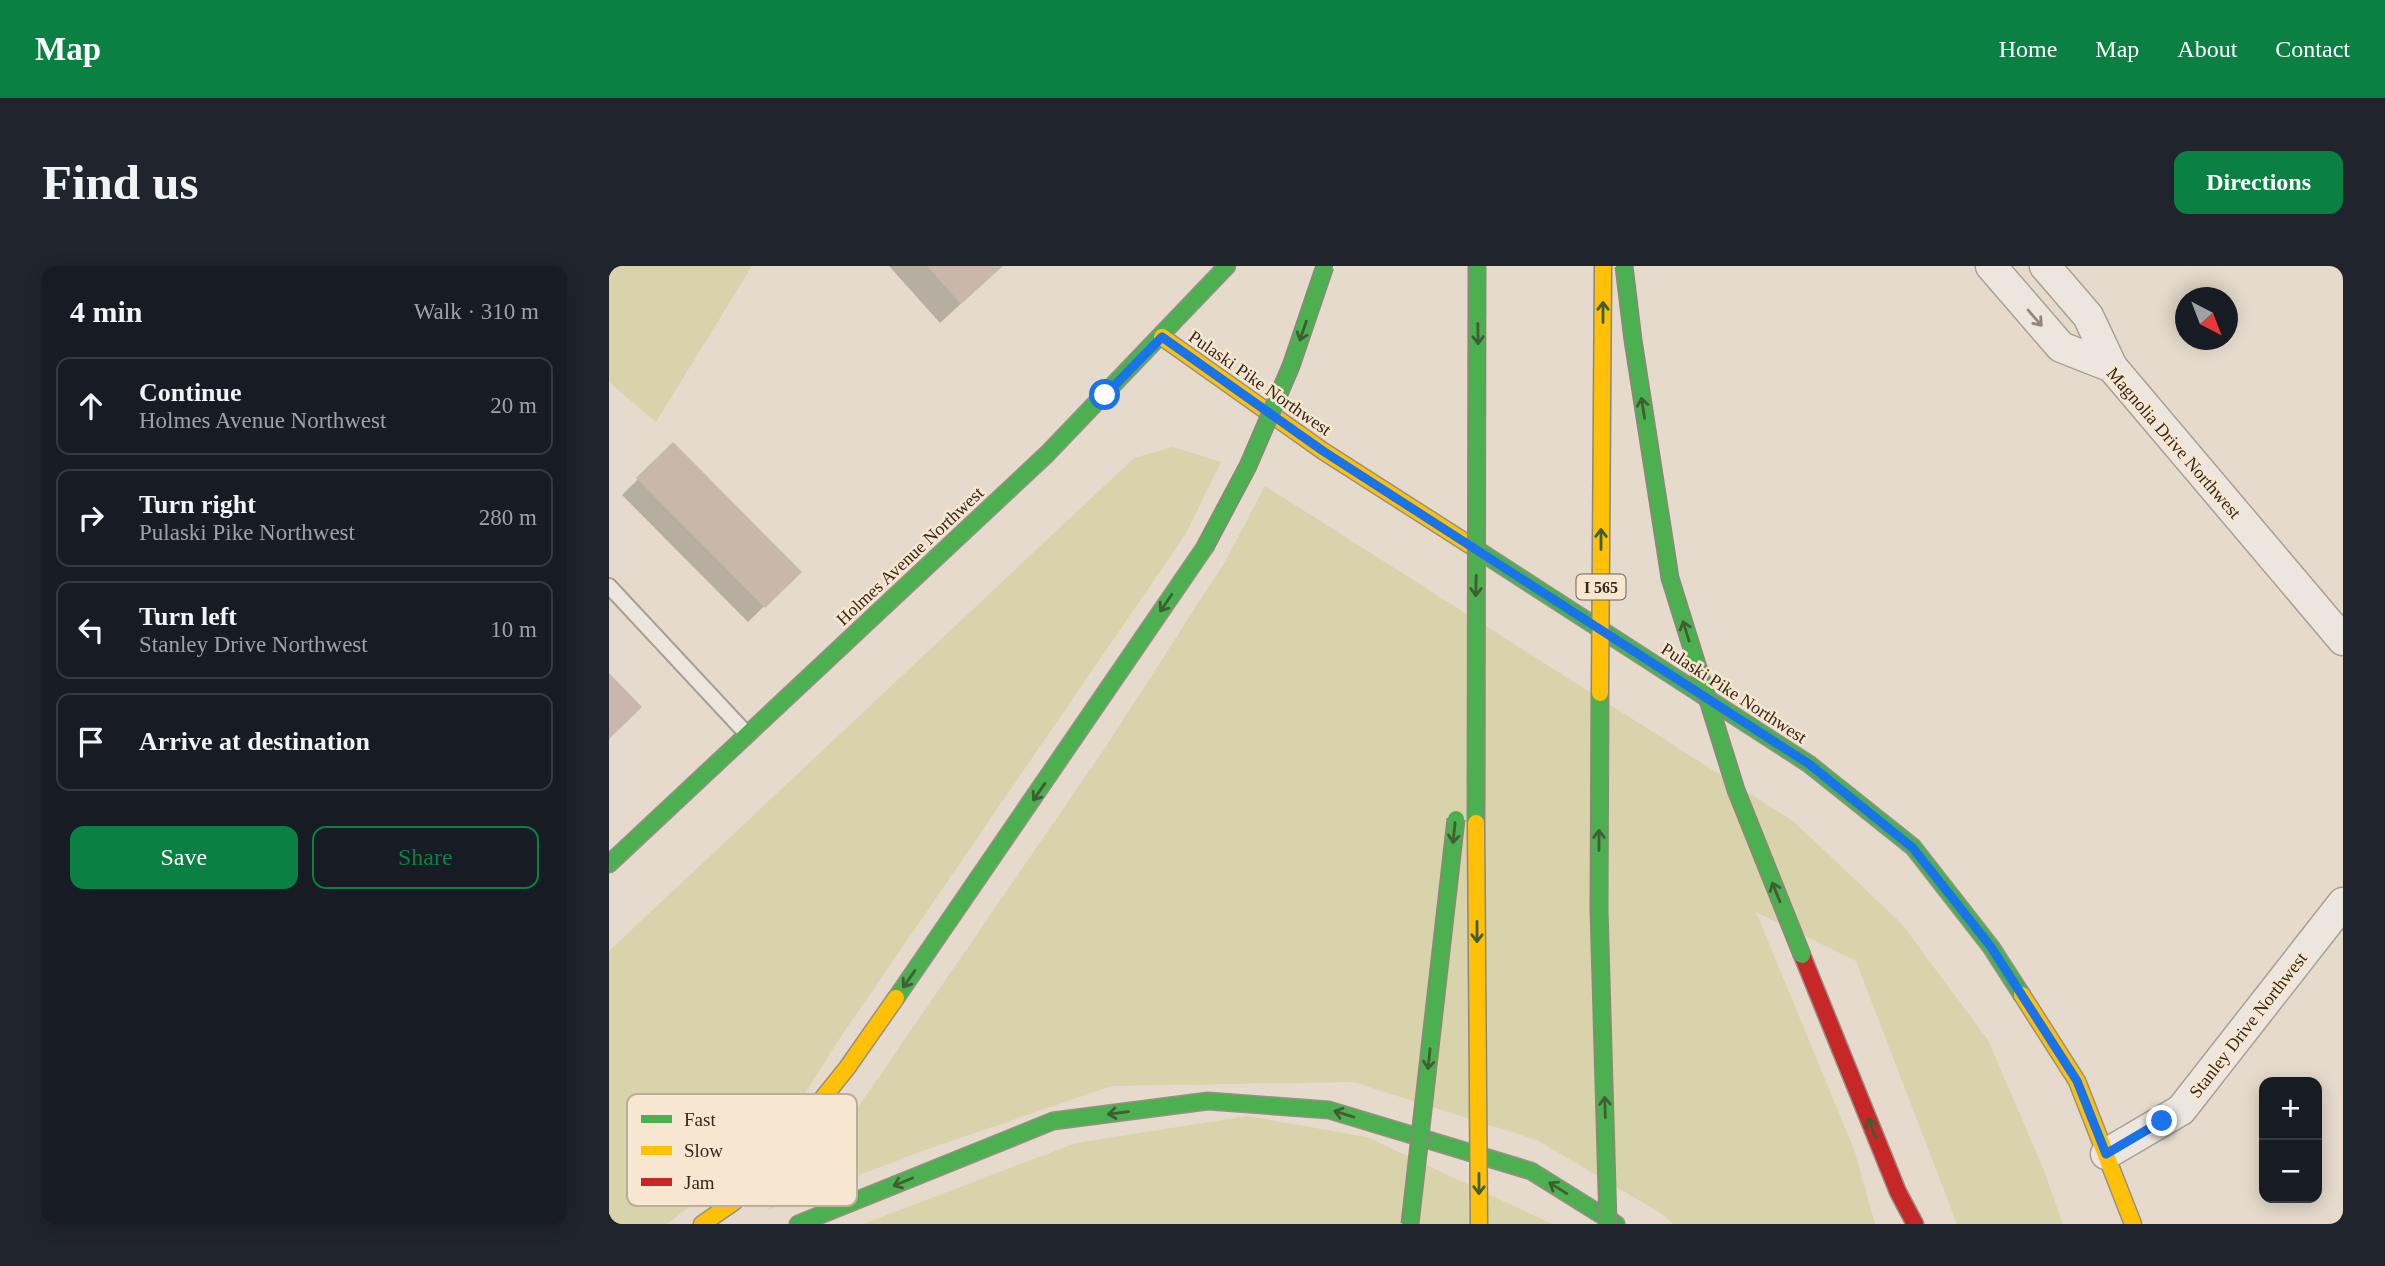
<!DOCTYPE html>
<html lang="en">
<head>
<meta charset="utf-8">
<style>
  :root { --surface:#171b24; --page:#20242c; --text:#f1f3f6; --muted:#9ea1a6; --line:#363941; --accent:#0b8043 }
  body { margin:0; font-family:"Times New Roman",serif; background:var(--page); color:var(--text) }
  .controls { position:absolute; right:21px; bottom:21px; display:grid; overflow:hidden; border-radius:14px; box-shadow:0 4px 18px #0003 }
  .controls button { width:63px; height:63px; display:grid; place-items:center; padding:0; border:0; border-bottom:2px solid var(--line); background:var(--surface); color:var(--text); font:35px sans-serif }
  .compass { position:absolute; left:1566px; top:21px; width:63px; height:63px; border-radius:50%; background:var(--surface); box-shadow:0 4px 18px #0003; rotate:138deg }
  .stop { position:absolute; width:21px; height:21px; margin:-16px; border:5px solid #1a73e8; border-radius:50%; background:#fff }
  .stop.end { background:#1a73e8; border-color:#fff; box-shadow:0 2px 7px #0008 }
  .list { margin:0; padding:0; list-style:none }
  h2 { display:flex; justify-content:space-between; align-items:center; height:91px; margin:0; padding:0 28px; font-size:30px }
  h2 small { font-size:23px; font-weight:400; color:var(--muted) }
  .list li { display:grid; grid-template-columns:46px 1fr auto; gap:21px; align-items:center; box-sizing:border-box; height:98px; margin:0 14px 14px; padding:0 14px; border:2px solid var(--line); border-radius:14px }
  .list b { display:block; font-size:26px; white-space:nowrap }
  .list p { margin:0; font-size:23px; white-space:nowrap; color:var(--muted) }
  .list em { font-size:23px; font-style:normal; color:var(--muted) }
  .actions { display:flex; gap:14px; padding:21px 28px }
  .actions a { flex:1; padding:16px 0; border:2px solid var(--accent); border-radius:14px; text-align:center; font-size:24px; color:var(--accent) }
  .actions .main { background:var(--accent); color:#fff }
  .icon { flex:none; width:38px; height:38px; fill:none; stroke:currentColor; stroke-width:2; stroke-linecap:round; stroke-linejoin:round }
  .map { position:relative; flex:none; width:1734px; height:958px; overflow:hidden; border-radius:14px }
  header { display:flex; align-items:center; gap:42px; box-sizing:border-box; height:98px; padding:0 35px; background:var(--accent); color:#fff }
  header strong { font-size:33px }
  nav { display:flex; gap:38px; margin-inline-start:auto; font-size:24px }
  .intro { display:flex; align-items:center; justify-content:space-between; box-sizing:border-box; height:168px; padding:0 42px }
  h1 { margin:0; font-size:49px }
  .button { padding:18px 32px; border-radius:14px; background:var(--accent); color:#fff; font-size:24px; font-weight:700 }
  main { display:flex; gap:42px; padding:0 42px }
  aside { flex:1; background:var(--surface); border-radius:14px; box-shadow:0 4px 18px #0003 }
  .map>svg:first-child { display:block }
  .green { fill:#d9d3ac }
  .shadow { fill:#0003 }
  .building { fill:#cab7ac }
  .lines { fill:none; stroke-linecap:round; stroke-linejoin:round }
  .lane-casing { stroke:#aa9f95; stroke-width:18 }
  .street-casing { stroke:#aa9f95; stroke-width:33 }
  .fast-casing { stroke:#9a8f84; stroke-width:19 }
  .slow-casing { stroke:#9a8f84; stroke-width:19 }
  .jam-casing { stroke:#9a8f84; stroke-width:19 }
  .lane { stroke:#ede6de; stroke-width:14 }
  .street { stroke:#ede6de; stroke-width:30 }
  .fast { stroke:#4caf50; stroke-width:16 }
  .slow { stroke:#ffc107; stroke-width:16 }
  .jam { stroke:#c62828; stroke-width:16 }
  .fast-bridge-casing { stroke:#90857b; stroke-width:19; stroke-linecap:butt }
  .slow-bridge-casing { stroke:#90857b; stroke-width:19; stroke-linecap:butt }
  .fast-bridge { stroke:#4caf50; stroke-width:16 }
  .slow-bridge { stroke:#ffc107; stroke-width:16 }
  .oneway { stroke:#415d31 }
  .oneway2 { stroke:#93867d }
  .route { stroke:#1a73e8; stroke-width:9 }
  .labels { text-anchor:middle; stroke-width:5; stroke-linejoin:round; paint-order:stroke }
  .shield { fill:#f7e7d0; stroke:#726052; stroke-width:2 }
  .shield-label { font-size:16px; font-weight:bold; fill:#39261c }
  .street-label { font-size:18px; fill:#39261c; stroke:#f7e7d0 }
  .key { fill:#f7e7d0; stroke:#bead9a; stroke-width:2 }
  .key-label { font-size:19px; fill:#39261c }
</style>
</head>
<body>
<header>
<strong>Map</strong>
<nav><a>Home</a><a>Map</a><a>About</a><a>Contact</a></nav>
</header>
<div class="intro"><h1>Find us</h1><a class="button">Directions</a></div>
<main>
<aside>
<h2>4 min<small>Walk · 310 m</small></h2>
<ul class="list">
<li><svg class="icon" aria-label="ahead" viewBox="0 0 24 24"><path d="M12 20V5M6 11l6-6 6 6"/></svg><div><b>Continue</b><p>Holmes Avenue Northwest</p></div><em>20 m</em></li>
<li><svg class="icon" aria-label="right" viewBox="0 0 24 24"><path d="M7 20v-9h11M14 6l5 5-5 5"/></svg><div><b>Turn right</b><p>Pulaski Pike Northwest</p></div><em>280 m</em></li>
<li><svg class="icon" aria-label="left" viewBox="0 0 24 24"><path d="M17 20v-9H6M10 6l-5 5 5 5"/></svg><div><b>Turn left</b><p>Stanley Drive Northwest</p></div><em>10 m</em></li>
<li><svg class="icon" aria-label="arrive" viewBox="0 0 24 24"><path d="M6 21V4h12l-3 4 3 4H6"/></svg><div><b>Arrive at destination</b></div></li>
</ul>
<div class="actions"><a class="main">Save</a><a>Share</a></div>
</aside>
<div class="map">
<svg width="1734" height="958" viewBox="0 0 1734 958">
  <rect width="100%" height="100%" fill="#e5dacb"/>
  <g class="green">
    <polygon points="0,0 143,0 47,156 0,116"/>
    <polygon points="564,181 612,196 576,269 231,772 184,846 125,906 58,958 0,958 0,685 525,192"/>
    <polygon points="656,220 1184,555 1292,657 1379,774 1434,902 1454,958 1348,958 1247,695 1147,646 1246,886 1266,958 1064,958 1053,948 928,874 744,816 503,820 316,884 158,944 252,837 498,479 617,294"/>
    <polygon points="639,850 758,871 943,958 254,958 467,877"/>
  </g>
  <g class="shadow">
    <polygon points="280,0 393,0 331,57"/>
    <polygon points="64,179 190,306 139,356 13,229"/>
  </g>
  <g class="building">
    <polygon points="318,0 394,0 352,38"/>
    <polygon points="64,176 193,306 156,342 27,212"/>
    <polygon points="0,407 33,441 0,473"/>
  </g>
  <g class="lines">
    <defs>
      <polyline id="lane" points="0,320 136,466"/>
      <g id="street">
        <polyline points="1382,0 1452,81 1503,101 1734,374"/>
        <polyline points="1436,0 1479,50 1503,101"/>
        <polyline points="1497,888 1572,844 1734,637"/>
      </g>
      <g id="fast">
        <polyline points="864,281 1200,498 1304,581 1382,681 1413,729"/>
        <polyline points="0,598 438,188 618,0"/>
        <polyline points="287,732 596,281"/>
        <polyline points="189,958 444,855 599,835 720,844 922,905 1007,958"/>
      </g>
      <g id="slow">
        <polyline points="553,71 714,185 864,281"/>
        <polyline points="1413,729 1468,815 1524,958"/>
        <polyline points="93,958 125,936 184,869 238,802 287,732"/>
      </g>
      <polyline id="jam" points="1193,689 1289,926 1306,958"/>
    </defs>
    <use href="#lane" class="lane-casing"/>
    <use href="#street" class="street-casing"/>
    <use href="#fast" class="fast-casing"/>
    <use href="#slow" class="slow-casing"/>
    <use href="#jam" class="jam-casing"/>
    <use href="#lane" class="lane"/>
    <use href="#street" class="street"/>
    <use href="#fast" class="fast"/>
    <use href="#slow" class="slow"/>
    <use href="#jam" class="jam"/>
    <defs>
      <g id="fast-bridge">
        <polyline points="1015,0 1024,74 1061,312 1127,524 1193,689"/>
        <polyline points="596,281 639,200 682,100 716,0"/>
        <polyline points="991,427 990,643 999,958"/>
        <polyline points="867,557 868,0"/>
        <polyline points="801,958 847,553"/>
      </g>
      <g id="slow-bridge">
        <polyline points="991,427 994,0"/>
        <polyline points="867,557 870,958"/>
      </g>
    </defs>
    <use href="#fast-bridge" class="fast-bridge-casing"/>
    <use href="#slow-bridge" class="slow-bridge-casing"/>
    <use href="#fast-bridge" class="fast-bridge"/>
    <use href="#slow-bridge" class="slow-bridge"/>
  </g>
  <defs><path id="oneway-shaft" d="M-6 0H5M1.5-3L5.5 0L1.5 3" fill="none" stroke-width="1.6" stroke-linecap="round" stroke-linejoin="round" transform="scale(1.75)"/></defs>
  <g class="oneway">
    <use href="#oneway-shaft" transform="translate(994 46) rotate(-90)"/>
    <use href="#oneway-shaft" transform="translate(694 65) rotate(109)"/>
    <use href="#oneway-shaft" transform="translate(869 68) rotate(89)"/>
    <use href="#oneway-shaft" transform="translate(1034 142) rotate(-99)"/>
    <use href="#oneway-shaft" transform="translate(992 273) rotate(-90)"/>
    <use href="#oneway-shaft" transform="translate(867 320) rotate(91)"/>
    <use href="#oneway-shaft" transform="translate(557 337) rotate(124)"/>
    <use href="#oneway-shaft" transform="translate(1077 365) rotate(-107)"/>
    <use href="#oneway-shaft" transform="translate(430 526) rotate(125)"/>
    <use href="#oneway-shaft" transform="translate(845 567) rotate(96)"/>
    <use href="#oneway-shaft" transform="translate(990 574) rotate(-90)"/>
    <use href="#oneway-shaft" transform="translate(1167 626) rotate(-112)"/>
    <use href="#oneway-shaft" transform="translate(868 666) rotate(90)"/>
    <use href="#oneway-shaft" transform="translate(300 713) rotate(125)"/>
    <use href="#oneway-shaft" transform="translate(820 793) rotate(96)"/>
    <use href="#oneway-shaft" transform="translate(996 841) rotate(-92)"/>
    <use href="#oneway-shaft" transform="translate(509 847) rotate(173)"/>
    <use href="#oneway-shaft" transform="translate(735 848) rotate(-163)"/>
    <use href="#oneway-shaft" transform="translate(1263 862) rotate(-112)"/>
    <use href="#oneway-shaft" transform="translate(294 916) rotate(158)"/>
    <use href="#oneway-shaft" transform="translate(870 918) rotate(90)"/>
    <use href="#oneway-shaft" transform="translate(949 922) rotate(-148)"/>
  </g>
  <use class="oneway2" href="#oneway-shaft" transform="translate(1426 52) rotate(49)"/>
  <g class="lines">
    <polyline class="route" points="496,129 553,71 714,185 1200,498 1304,582 1382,681 1468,815 1497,888 1553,855"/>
  </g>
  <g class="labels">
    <rect class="shield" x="967.5" y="308.5" width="49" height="25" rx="5"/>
    <g class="shield-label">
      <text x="992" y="327">I 565</text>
    </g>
    <g class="street-label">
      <text transform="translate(651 117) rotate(35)" y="6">Pulaski Pike Northwest</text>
      <text transform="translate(1565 177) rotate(49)" y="6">Magnolia Drive Northwest</text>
      <text transform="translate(301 290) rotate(-43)" y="6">Holmes Avenue Northwest</text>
      <text transform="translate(1125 427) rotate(33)" y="6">Pulaski Pike Northwest</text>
      <text transform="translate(1639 759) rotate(-52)" y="6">Stanley Drive Northwest</text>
    </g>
  </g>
  <rect x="18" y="828" width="230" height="112" rx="10" class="key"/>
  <rect x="32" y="849" width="31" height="8" fill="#4caf50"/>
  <rect x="32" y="880" width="31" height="9" fill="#ffc107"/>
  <rect x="32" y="912" width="31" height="8" fill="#c62828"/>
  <g class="key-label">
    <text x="75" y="860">Fast</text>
    <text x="75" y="891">Slow</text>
    <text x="75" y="923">Jam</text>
  </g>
</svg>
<div class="controls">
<button>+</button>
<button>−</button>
</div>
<svg class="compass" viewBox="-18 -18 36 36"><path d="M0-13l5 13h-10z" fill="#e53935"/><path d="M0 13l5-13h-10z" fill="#9ea1a6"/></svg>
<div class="stop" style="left:496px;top:129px"></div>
<div class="stop end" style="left:1553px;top:855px"></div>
</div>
</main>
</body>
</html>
